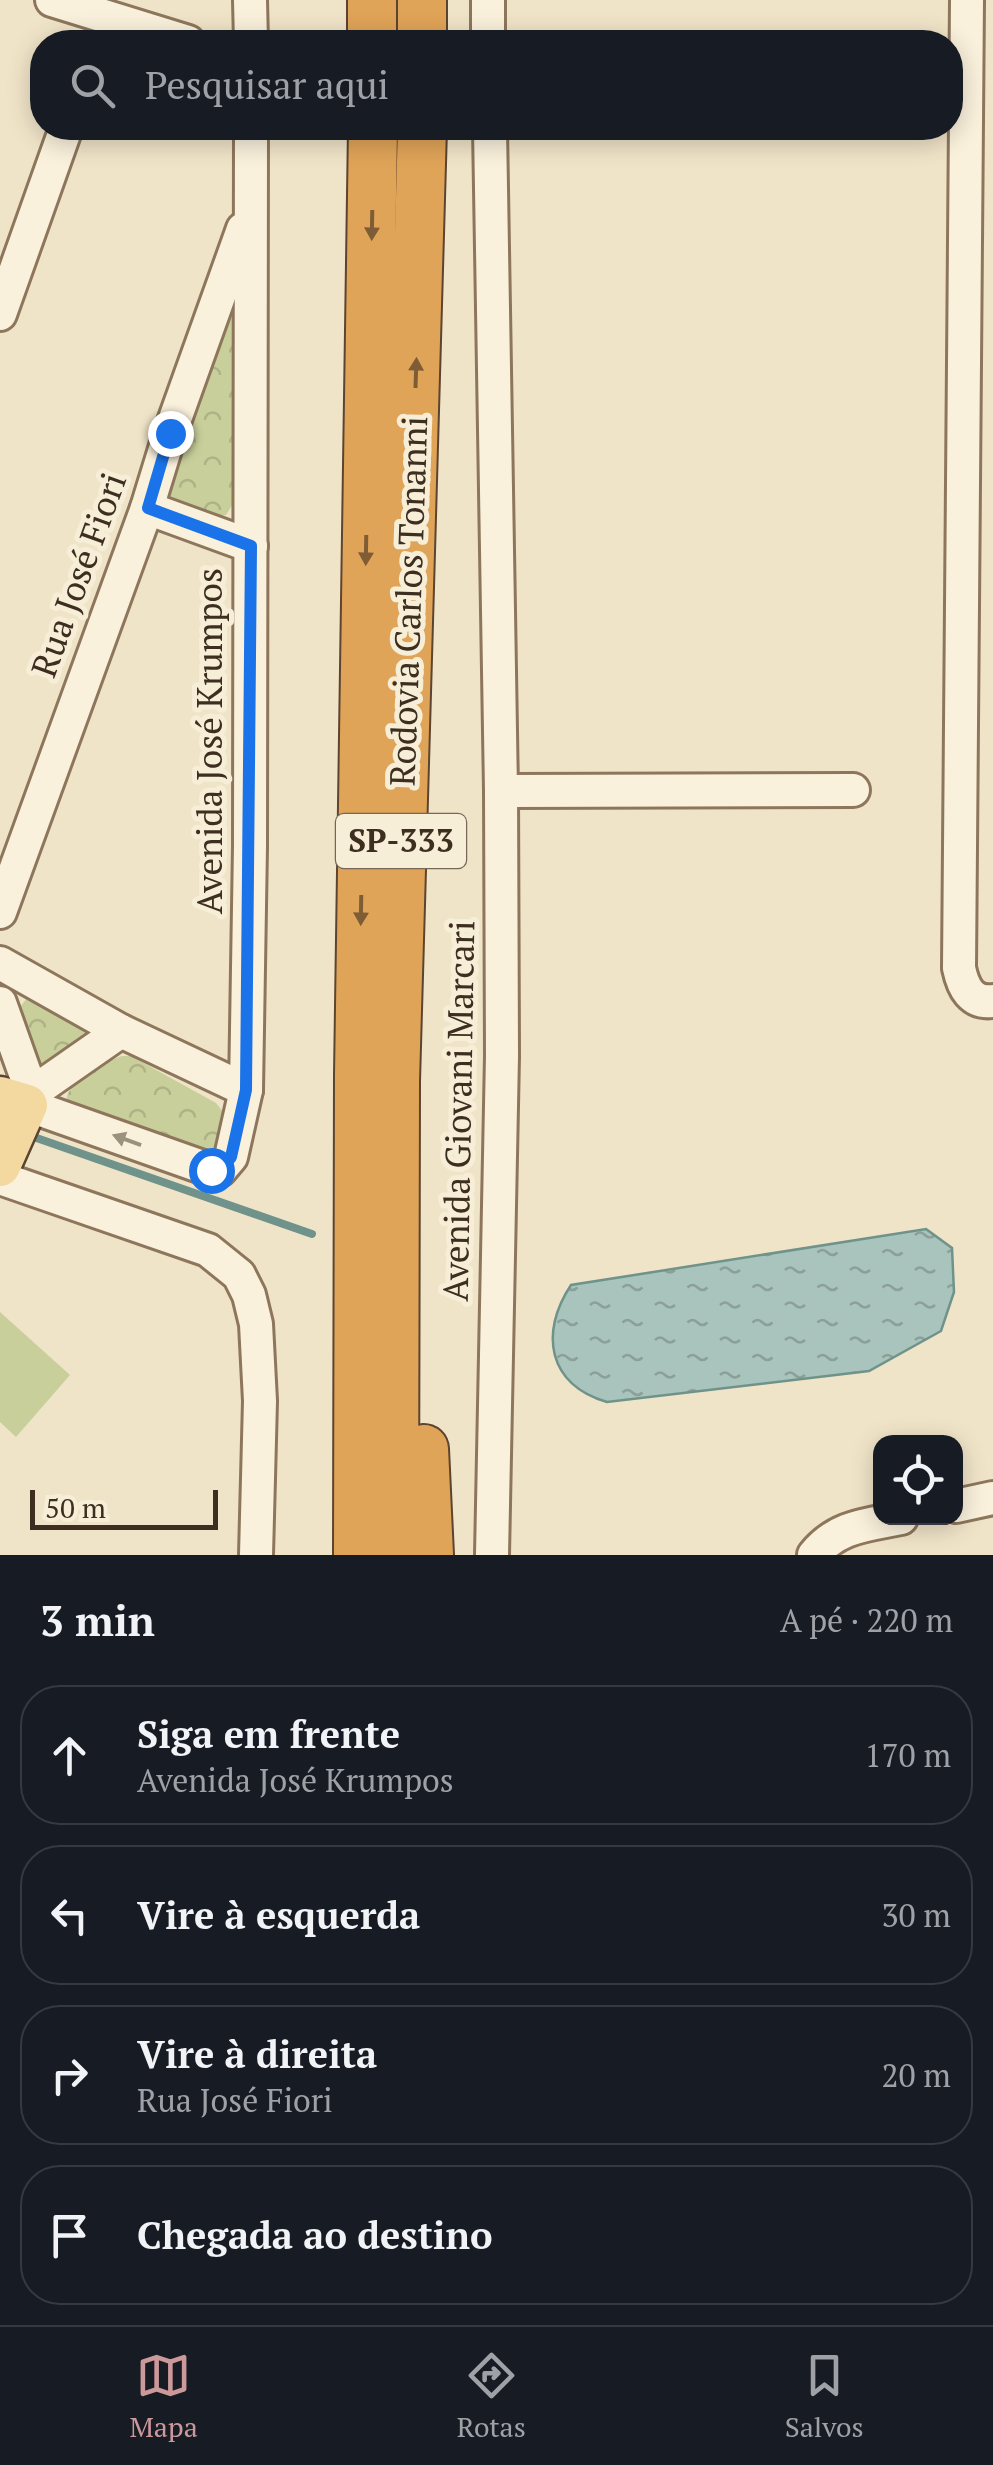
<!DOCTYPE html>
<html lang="pt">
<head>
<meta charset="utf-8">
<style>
  :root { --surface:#171b24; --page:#242831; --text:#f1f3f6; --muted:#9ea1a6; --line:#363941; --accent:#cc999b }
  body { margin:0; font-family:"PT Serif",serif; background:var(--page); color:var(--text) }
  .controls { position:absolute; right:30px; bottom:30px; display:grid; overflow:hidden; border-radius:20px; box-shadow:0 5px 25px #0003 }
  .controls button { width:90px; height:90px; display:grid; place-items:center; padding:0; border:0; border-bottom:2px solid var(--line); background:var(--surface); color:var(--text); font:50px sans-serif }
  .scale { position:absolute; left:30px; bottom:25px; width:188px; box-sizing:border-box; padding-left:10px; border:5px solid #3d2e20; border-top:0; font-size:28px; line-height:35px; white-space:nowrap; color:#3d2e20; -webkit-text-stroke:8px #f7eed8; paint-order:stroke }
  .stop { position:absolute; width:30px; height:30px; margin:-22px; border:8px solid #1a73e8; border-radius:50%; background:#fff }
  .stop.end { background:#1a73e8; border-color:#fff; box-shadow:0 2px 10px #0008 }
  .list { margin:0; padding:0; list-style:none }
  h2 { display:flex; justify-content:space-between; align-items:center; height:130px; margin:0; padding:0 40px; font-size:42px }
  h2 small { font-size:32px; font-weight:400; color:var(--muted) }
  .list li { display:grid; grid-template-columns:65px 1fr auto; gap:30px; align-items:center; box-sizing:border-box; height:140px; margin:0 20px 20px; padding:0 20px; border:2px solid var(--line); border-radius:40px }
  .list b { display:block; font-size:38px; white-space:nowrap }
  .list p { margin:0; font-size:32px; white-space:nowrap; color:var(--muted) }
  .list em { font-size:32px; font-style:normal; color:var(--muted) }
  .icon { flex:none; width:55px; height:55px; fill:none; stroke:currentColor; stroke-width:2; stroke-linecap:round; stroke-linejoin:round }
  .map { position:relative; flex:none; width:993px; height:1555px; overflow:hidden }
  .search { position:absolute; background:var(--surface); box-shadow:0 5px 25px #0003; left:30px; right:30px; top:30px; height:110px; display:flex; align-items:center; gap:25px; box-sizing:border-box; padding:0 35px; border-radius:40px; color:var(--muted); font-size:38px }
  .sheet { height:770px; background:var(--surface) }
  nav { display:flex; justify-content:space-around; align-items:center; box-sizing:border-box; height:140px; border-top:2px solid var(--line); background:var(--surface); font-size:28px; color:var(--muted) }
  nav a { display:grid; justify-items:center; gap:5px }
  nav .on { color:var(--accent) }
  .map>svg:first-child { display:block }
  .grass { fill:#c9cf9b }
  .park { fill:url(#park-crowns) }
  .water { fill:url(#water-ripples); stroke:#6f938a; stroke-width:2.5 }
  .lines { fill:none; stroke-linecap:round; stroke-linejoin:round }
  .stream { stroke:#6f938a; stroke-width:8 }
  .minor-casing { stroke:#8d765c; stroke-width:38 }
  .major-casing { stroke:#5b4430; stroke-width:45 }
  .highway-casing { stroke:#5b4430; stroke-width:52 }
  .minor { stroke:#faf1dc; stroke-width:32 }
  .major { stroke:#f3d9a0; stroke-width:40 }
  .highway { stroke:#e0a458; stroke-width:48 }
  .oneway { fill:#7e5d36 }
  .oneway2 { fill:#9c907e }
  .route { stroke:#1a73e8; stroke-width:12 }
  .labels { text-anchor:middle; stroke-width:10; stroke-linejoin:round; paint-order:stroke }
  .shield { fill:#f7eed8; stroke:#756857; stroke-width:2.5 }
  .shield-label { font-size:32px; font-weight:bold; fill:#3d2e20 }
  .street-label { font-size:35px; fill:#3d2e20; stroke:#f7eed8 }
</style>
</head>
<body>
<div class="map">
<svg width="993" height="1555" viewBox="0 0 993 1555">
  <defs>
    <pattern id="park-crowns" width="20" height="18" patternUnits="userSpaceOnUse" patternTransform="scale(2.5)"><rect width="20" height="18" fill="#c9cf9b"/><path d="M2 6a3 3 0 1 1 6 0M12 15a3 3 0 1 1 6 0" fill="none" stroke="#aeb285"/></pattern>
    <pattern id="water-ripples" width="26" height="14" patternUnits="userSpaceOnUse" patternTransform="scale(2.5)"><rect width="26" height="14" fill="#a9c4bc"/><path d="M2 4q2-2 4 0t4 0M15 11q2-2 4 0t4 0" fill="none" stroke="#8ba098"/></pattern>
  </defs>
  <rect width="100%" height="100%" fill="#f0e4c8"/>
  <polygon class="grass" points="0,1312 70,1375 16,1437 0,1422"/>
  <g class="park">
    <path d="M234 281 237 497 226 515C208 518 179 509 168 493Z"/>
    <polygon points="27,998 88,1031 91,1040 28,1076 20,1007"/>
    <path d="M122 1056H131L216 1103 228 1118 221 1146 204 1155 69 1108C67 1101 65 1097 70 1090 77 1080 110 1059 122 1056Z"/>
  </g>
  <path class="water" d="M926 1229 952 1248 954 1292 941 1331 869 1371 607 1402C548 1385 539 1333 571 1285Z"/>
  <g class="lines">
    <polyline class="stream" points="28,1135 312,1234"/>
    <defs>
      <g id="minor">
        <polyline points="52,0 188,42"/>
        <polyline points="250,0 251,42"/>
        <polyline points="488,0 488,42"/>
        <path d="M967 0 959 968C963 987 971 1004 993 1001"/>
        <polyline points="490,128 501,791 502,1056 492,1555"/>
        <polyline points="0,314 66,128"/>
        <polyline points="147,508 251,546"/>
        <polyline points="501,791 853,790"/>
        <polyline points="0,912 147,508 170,433 243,229"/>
        <polyline points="0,963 121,1031 246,1090"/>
        <polyline points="0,1003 32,1093"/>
        <polyline points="121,1031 32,1093 27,1105 211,1170 220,1170 231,1157 246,1090 250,846 251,128"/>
        <polyline points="0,1178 208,1250 239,1275 249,1295 256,1324 260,1401 256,1555"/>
        <polyline points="956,1506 993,1498"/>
        <path d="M814 1555C837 1526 867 1525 901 1518"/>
      </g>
      <polyline id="major" points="0,1097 27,1105 0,1166"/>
      <g id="highway">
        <polyline points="372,0 372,42"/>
        <polyline points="422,0 422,42"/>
        <polyline points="424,1449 429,1555"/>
        <polyline points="358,1555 359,1075 373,128"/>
        <polyline points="394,1555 395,1081 422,128"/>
      </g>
    </defs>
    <use href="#minor" class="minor-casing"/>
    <use href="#major" class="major-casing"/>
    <use href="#highway" class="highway-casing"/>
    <use href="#minor" class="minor"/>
    <use href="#major" class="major"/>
    <use href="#highway" class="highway"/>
  </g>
  <defs><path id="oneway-solid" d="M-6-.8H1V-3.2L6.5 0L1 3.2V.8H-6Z" transform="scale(2.5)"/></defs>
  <g class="oneway">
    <use href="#oneway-solid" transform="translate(372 225) rotate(91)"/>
    <use href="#oneway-solid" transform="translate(416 373) rotate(-88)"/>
    <use href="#oneway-solid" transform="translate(366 550) rotate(91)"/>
    <use href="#oneway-solid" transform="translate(361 910) rotate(91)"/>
  </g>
  <use class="oneway2" href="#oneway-solid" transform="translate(127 1140) rotate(-160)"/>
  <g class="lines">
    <polyline class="route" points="170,433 148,508 251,546 246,1090 231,1157 220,1170 211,1170"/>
  </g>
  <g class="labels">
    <rect class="shield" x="336" y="814" width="130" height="54" rx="8"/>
    <g class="shield-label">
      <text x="401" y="852">SP-333</text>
    </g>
    <g class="street-label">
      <text transform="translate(79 575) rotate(-70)" y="12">Rua José Fiori</text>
      <text transform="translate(409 601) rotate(-88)" y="12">Rodovia Carlos Tonanni</text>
      <text transform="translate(210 741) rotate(-90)" y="12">Avenida José Krumpos</text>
      <text transform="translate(459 1111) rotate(-89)" y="12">Avenida Giovani Marcari</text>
    </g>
  </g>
</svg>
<div class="controls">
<button><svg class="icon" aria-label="locate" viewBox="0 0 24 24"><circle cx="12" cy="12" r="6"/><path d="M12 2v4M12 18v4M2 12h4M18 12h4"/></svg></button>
</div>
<div class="scale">50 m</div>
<div class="stop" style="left:211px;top:1170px"></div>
<div class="stop end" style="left:170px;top:433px"></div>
<div class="search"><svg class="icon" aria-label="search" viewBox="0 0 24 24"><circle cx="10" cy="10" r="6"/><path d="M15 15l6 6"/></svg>Pesquisar aqui</div>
</div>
<section class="sheet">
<h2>3 min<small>A pé · 220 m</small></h2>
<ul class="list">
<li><svg class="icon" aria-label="ahead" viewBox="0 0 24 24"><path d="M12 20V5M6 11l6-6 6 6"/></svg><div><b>Siga em frente</b><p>Avenida José Krumpos</p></div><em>170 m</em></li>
<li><svg class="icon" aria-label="left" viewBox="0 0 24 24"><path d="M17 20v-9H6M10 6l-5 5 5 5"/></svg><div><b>Vire à esquerda</b></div><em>30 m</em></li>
<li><svg class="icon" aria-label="right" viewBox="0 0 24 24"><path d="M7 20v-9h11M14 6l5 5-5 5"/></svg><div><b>Vire à direita</b><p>Rua José Fiori</p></div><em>20 m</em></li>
<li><svg class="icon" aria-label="arrive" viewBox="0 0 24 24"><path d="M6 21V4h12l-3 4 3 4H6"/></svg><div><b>Chegada ao destino</b></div></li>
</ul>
</section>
<nav>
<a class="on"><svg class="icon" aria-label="map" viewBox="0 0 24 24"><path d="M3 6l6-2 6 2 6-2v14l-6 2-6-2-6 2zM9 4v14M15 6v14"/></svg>Mapa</a>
<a><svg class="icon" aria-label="directions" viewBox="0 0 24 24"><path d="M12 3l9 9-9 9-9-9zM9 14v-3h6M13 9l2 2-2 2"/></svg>Rotas</a>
<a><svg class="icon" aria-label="saved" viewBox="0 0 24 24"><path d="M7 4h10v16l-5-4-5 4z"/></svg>Salvos</a>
</nav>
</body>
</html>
